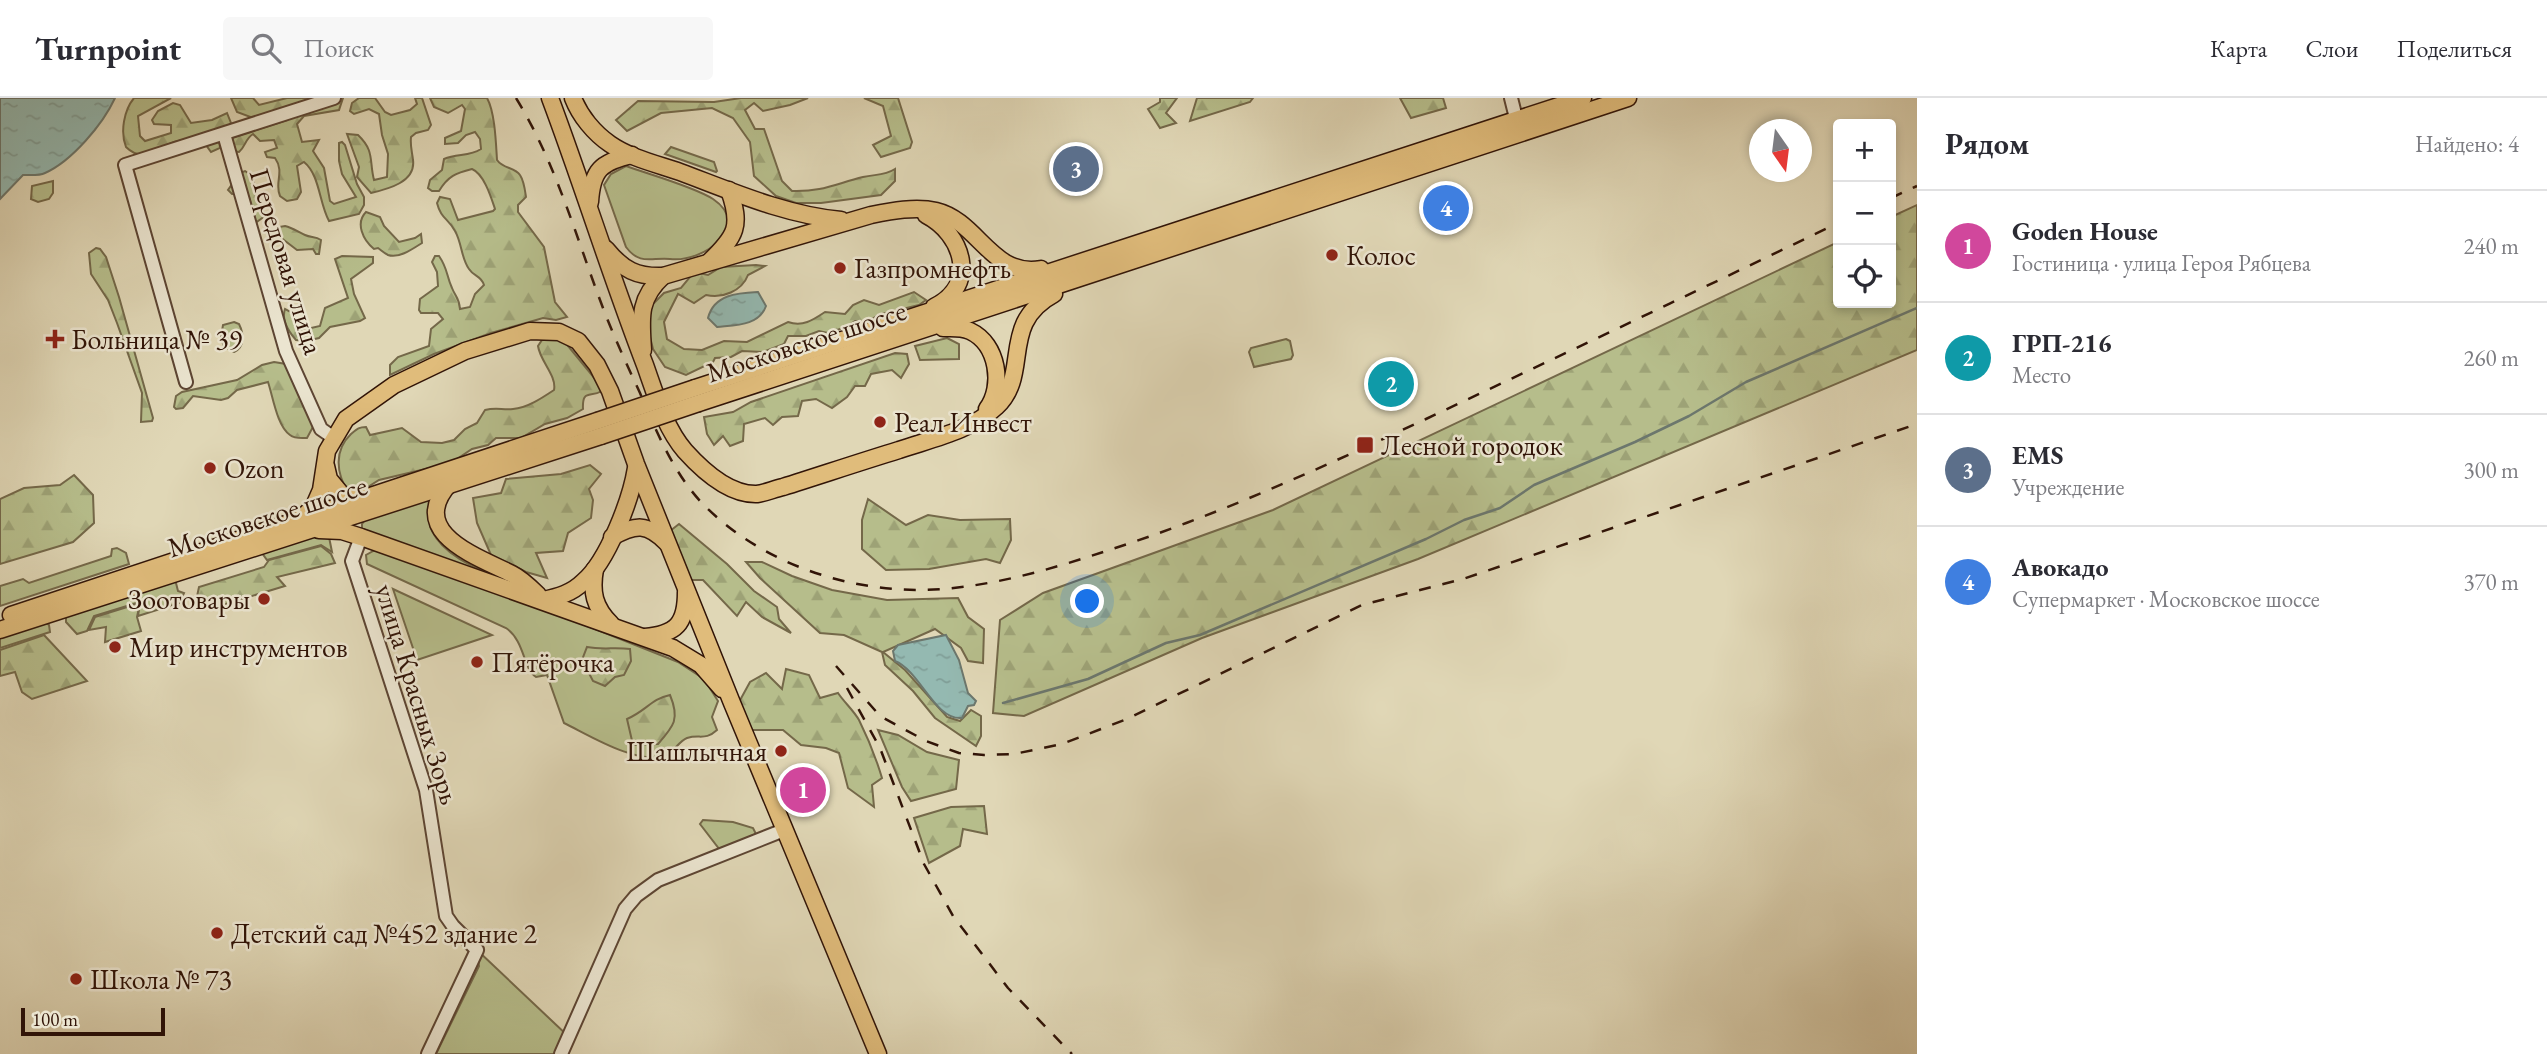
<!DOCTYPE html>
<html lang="ru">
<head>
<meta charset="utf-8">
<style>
  :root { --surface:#fff; --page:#f7f7f7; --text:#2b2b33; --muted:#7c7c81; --line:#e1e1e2; --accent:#7c3aed }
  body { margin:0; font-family:"EB Garamond",serif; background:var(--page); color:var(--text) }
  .controls { position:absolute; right:21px; top:21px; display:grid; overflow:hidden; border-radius:7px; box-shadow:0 4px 10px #0003 }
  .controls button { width:63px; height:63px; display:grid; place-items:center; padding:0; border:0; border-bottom:2px solid var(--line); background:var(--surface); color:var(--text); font:35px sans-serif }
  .compass { position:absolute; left:1749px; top:21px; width:63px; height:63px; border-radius:50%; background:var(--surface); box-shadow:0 4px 10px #0003; rotate:166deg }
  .scale { position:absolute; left:21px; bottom:18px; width:144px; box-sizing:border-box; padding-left:7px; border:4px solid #311407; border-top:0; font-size:19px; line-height:24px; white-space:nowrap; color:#311407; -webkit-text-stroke:5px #ebe5d0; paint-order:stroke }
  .you { position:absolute; left:1088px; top:504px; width:24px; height:24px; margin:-18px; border:5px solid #fff; border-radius:50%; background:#1a73e8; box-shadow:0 0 0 10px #1a73e833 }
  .badge { display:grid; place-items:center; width:46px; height:46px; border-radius:50%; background:var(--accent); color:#fff; font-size:23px; font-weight:700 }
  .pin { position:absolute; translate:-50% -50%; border:4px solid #fff; box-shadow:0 2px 7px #0006 }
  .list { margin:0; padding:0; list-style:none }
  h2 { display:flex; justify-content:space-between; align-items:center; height:91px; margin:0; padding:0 28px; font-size:30px }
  h2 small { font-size:23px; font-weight:400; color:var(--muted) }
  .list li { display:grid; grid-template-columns:46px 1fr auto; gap:21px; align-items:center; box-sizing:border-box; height:112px; padding:0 28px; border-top:2px solid var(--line) }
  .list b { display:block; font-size:26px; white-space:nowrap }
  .list p { margin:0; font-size:23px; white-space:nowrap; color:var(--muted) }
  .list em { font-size:23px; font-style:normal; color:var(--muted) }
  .icon { flex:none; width:38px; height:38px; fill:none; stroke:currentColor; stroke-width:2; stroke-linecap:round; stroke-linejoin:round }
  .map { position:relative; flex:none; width:1917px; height:956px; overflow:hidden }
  header { display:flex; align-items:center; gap:42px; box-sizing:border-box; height:98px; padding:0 35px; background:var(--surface); border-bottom:2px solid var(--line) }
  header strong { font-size:33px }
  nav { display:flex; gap:38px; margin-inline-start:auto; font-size:24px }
  .search { width:490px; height:63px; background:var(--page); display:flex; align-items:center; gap:18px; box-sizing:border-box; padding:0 24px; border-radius:7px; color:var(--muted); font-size:26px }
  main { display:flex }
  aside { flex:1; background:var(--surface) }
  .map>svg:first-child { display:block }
  .green { fill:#b6bd8b; stroke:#746849; stroke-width:2 }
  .forest { fill:url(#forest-firs); stroke:#746849; stroke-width:2 }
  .water { fill:url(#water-ripples); stroke:#6c776d; stroke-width:2 }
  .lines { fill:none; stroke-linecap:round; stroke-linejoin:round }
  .stream { stroke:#6c776d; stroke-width:2.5 }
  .minor-casing { stroke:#5d4533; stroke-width:16 }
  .major-casing { stroke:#311407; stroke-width:19 }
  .minor { stroke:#ebe5d0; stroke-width:12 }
  .major { stroke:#e0bc7b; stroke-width:16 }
  .rail { stroke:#311407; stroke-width:2.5; stroke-dasharray:12 12; stroke-linecap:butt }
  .major-bridge-casing { stroke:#311407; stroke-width:19; stroke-linecap:butt }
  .major-bridge { stroke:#e0bc7b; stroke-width:16 }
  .poi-dot { fill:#8f2418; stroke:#ebe5d0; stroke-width:2.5 }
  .labels { text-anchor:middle; stroke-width:5; stroke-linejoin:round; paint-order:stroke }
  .poi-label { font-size:28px; fill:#311407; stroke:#ebe5d0; text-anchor:start }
  .street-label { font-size:28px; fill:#311407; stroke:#ebe5d0 }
</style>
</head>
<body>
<header>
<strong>Turnpoint</strong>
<div class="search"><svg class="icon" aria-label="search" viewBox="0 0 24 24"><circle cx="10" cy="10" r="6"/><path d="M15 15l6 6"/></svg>Поиск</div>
<nav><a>Карта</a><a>Слои</a><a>Поделиться</a></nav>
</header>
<main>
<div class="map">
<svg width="1917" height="956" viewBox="0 0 1917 956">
  <defs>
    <pattern id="forest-firs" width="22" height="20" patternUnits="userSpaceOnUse" patternTransform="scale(1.75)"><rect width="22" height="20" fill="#b6bd8b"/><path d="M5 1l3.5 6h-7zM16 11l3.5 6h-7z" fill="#9da276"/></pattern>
    <pattern id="water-ripples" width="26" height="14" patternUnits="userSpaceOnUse" patternTransform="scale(1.75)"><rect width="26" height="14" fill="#94b9b1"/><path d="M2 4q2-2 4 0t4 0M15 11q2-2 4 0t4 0" fill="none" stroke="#809e97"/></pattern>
  </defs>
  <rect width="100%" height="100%" fill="#e0d7b6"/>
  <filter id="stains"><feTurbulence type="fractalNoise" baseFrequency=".00286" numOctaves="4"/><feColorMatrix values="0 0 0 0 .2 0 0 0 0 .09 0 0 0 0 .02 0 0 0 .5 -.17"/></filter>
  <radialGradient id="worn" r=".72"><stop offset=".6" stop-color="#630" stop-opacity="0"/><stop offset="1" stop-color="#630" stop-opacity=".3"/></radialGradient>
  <g class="green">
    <polygon points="671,49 714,64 717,73 716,74 665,56"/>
    <path d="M626 68C648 76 695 89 713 101 753 128 704 165 670 161 652 159 640 168 626 149L604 87 611 76Z"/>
    <polygon points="1286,241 1290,243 1293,257 1291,261 1254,269 1249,254 1251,250"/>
    <path d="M433 400C431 411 427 423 432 433 446 461 484 473 510 485L365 434 362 431V426L365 422Z"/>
    <polygon points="322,435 329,439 332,454 321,447 267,462 262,455"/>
    <polygon points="117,450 126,455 129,466 0,508 0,488 23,481 29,485 111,458 112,451"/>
    <path d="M375 452 565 519 678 564 704 581 718 603 712 619 717 632C705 643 700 636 687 640 679 643 674 654 666 657 638 668 589 637 564 625L547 577 536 579C523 571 525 543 506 530L367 466 366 457Z"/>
    <polygon points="175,481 178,493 184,495 179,505 138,518 140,504 94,518 87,533 77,536 66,524 66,515"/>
    <polygon points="393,491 492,537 417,562"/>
    <polygon points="44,523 49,527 50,534 0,550 0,537"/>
    <polygon points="703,722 733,724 753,730 756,736 720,752 700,726"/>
    <polygon points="477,852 569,939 561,956 436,956 479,868"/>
  </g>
  <g class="forest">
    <path d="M134 0H171L138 18 140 38 145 43 171 35V27L154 26 152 22 158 13 173 5 180 7 191 25 212 22 227 15 231 25 219 39 220 50 211 54 203 43C194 41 183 41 174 44 158 50 143 66 126 49 120 34 124 12 134 0Z"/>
    <path d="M231 0H253L259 7 287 0H343L339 12 304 18 297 26 302 44 319 42 313 53 324 70 330 103 334 106 356 99 342 76 339 63V45L342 44 345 47 357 86 364 99V107L359 116 329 123C319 105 320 77 304 64L297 68 301 94 297 101 287 103 280 98C274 85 285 74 275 60L267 59 265 54 277 50 274 42 260 43 253 36C245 41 246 48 239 54L232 53 231 40 287 22 294 16 287 9 253 20 237 14Z"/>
    <path d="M359 0H375L385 14 391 17 410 12 417 6 415 0H422L431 27 428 32 416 35 411 39C410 48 412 53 413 62 416 84 388 91 371 95L357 79 359 69 347 36 358 37C375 53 369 63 374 82L387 79 388 56 382 37 379 16 369 11 354 16 350 13 352 5Z"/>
    <path d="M430 0H487C495 14 496 46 497 62 503 71 515 69 520 77 524 83 525 92 526 99L518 107V114L544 149 555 204 567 219 556 222 543 220 491 235 434 256 390 277V267L398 259 429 248 431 231 443 221 438 215H421L419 212 420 201 438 188 437 174 432 164 435 158H439C448 171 446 177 452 190 456 200 459 199 460 211L470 209 475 196 484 187C481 177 474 179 469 171 461 160 462 145 455 133 448 120 441 121 437 105L440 99 450 101 458 122 493 113 495 111C491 99 484 76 472 71 456 75 448 78 439 93H432L428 90 430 82 442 72 444 61C457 55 469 59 481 51L480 41 475 34 466 37 458 45 445 46V40L461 33 465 11 462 7 448 15 434 9Z"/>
    <path d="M741 0H808L790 7 763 13 754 5 745 12 755 31H764L782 83 792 93C822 94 835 86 863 79 876 76 884 78 895 71V83L881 97 821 105H796L776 98 754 78 750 44 733 20 712 10 661 15 627 33 616 22 638 3 714 4Z"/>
    <polygon points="864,0 898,0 912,44 910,50 881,59 873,47 891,38 883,8"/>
    <polygon points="1160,0 1177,0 1166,15 1176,25 1160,30 1148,11 1160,4"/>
    <polygon points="1197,0 1253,0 1250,4 1190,23"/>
    <polygon points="1400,0 1443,0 1446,10 1411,20"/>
    <polygon points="245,73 251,77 265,118 254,126 253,114 249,99 245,95 232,96 228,92 240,75"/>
    <polygon points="53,83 53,95 49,101 38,104 31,101 32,88"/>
    <polygon points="1917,107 1917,252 1418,461 1202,540 1024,618 993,615 1000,522 1043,495 1273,412 1838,144 1838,205 1891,205 1891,119"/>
    <path d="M366 114 380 119 384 128 399 144 415 140 421 136 422 145C414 150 399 161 388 157 384 155 381 152 378 150L374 151C363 142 355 125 366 114Z"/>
    <path d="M285 128C293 130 298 134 305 137 311 140 315 138 321 142L319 156H316L313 151 297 152 280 139 279 129Z"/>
    <polygon points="96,150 100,151 106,159 119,199 153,320 152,323 141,324 142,295 117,225 108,202 91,176 89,155"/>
    <path d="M342 158 373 159V165L351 181 354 196 365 220 360 223 330 229 319 240 306 243 296 242C289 234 281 222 285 211L292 215 298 233 320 228 325 210 348 200 335 161Z"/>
    <path d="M756 167 765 168 748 177C742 193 722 201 706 197L694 205 678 196 664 224 667 241 684 251 702 252 724 243 747 244 788 224C803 229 813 222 825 214L845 216 853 207 864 202 879 207 914 194 926 202 919 207 878 217 868 224 855 223 846 229 828 235 819 233 806 238H788L784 246 763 254 742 253 731 259 715 260 713 264 686 277 665 269 653 251 647 227 652 207 664 195 681 190 694 174 708 177 721 169Z"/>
    <path d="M234 224 239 226C244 236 245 249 234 254L224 249 221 239 223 227Z"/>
    <path d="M553 240 564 243 596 282 602 293C590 300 582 291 583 311L567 320 545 326 521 340H496L488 347 472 351 451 365 379 382 360 394H348C336 375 334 352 351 336 357 331 359 329 366 329L370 337 402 330 421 344 442 345 454 342 465 331 477 325 485 312C496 309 502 312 513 311 527 310 542 300 554 292 557 278 540 263 538 248L542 242Z"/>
    <polygon points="947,240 959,246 959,261 920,262 915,248"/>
    <polygon points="895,255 907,256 909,266 901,280 892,272 871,276 865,288 855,288 847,299 832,310 816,301 802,303 798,318 782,319 773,327 765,320 744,326 743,343 730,348 723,338 714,347 707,336 704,319 733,314 751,304"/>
    <path d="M274 264 286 266 314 327 307 340C301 340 295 341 290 337 277 328 273 299 268 284L237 292 228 300 221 302 193 298 183 310 176 311 174 309 176 298 182 294 237 282 262 267Z"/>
    <polygon points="590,367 601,376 589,391 593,402 591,420 568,435 563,453 536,455 547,480 526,474 491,457 477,425 473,400 501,395 506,381 561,376"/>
    <polygon points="74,377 93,397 94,425 73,444 0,466 0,401 24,390 60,387"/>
    <polygon points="868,401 906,427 928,417 960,422 1010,421 1011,442 1000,465 986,461 929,471 886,472 862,451 862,422"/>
    <polygon points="679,426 727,466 754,493 777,509 779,521 791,535 762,519 746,504 737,518 703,482 690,482 670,433"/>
    <polygon points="321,448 331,456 335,465 277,479 285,488 209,511 196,503 199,489 264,469 269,462"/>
    <polygon points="746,464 762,464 792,478 832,492 887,502 958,500 968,519 984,531 983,565 968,563 961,550 935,531 883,554 905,572 947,619 960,623 971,612 981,618 981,638 976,648 935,620 913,593 885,567 882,554 844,537 820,535 760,480"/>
    <polygon points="140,505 137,519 141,533 105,544 106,529 89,532 95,519"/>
    <polygon points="44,537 87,583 32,601 22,594 15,574 0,578 0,552"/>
    <path d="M587 549C602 552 615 549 630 551L631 563 624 577 615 579 605 588 593 583 582 562Z"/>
    <path d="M786 571 809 577 820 600 838 595C844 604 854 613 859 622 868 640 876 660 882 680L872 687 874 709 848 690 839 655 826 650 801 647 783 632H751L739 604 750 584 766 575 782 591Z"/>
    <path d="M670 597C680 621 674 628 658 646L633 647 627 621C646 613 651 601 670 597Z"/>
    <polygon points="878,632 898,637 927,654 959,662 956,691 911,703 902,689"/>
    <polygon points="984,708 987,736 963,731 960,748 929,765 914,720 951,709"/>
  </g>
  <g class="water">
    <path d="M0 0H115C103 26 72 63 45 75 39 78 30 77 23 77L0 101Z"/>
    <path d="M758 194 766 208C759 228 735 227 717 229L708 220C714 196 738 195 758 194Z"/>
    <path d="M946 537 959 562 968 595 976 603 974 607 968 608 962 620C935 623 920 573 895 563L893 553 898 547Z"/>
  </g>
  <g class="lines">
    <polyline class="stream" points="1003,605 1088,581 1166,545 1200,537 1426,441 1464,422 1500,410 1534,387 1635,344 1689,318 1746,284 1917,210"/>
    <defs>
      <g id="minor">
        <polyline points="1511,0 1518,28"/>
        <polyline points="224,36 286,253 321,331 334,340"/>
        <polyline points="186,284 125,67 334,0"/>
        <polyline points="361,439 352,463 426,692 446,818 453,828 477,852 428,956"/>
        <polyline points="561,956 625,811 636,798 658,782 784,732"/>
      </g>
      <g id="major">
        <path d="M550 0C583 88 611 179 645 267 655 295 665 330 685 353 703 373 729 397 757 396 765 395 774 391 783 389 821 377 860 364 899 352 931 341 971 333 996 309 1032 276 998 226 1054 196"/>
        <path d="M573 0C580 18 594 35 610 46 630 60 657 66 680 74 731 93 785 117 841 122"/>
        <path d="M590 104C592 72 601 64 632 57"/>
        <path d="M926 117C963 136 979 187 934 209"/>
        <path d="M606 151C623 172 637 179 663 178L871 117C891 113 916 108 936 113 978 123 992 180 1041 171"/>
        <path d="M710 163C736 138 742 128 729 92"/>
        <path d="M943 230C951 230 962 229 970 233 998 246 1004 288 987 311"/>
        <path d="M643 252C641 220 638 201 663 178"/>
        <polyline points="695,290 1583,0"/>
        <polyline points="699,305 1628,0"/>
        <polyline points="326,368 329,381 343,398 362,399"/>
        <path d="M450 385C405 435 479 459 512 476 522 481 530 489 538 497"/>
        <polyline points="300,422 314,408 321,392 327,353 346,321 394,287 465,253 530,233 559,234 578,243 597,267 610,293 636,366 732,605 878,956"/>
        <polyline points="319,432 342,433 361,439 673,550 701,567 722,591"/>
        <path d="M612 439C636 426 647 425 667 445"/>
        <path d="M595 471C591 494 594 509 611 526"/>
        <path d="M543 502C558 499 572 495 583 484 608 463 631 401 636 370"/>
        <polyline points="11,517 597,323"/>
        <polyline points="0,532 601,338"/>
        <path d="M645 539C676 536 686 526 686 494"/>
      </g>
    </defs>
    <use href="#minor" class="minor-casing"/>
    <use href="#major" class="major-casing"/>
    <use href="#minor" class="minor"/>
    <use href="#major" class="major"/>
    <g class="rail">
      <path d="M516 0C556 65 576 139 603 210 614 239 627 267 640 295 657 335 676 381 708 411 763 464 841 491 916 492 980 492 1046 473 1106 453 1216 418 1321 370 1426 321 1564 256 1701 191 1838 125"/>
      <polyline points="1891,100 1917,88"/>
      <polyline points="836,568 880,618 926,643 959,655 984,657 1014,656 1062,646 1127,621 1362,507 1463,481 1917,326"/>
      <polyline points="847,590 880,650 924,766 953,818 1008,890 1072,956"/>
    </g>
    <defs>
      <g id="major-bridge">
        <polyline points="597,323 695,290"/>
        <polyline points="601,338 699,305"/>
      </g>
    </defs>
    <use href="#major-bridge" class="major-bridge-casing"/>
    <use href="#major-bridge" class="major-bridge"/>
  </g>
  <g class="poi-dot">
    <circle cx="1332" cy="157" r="7"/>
    <circle cx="840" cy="170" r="7"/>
    <path d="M51.5 230.5h7v7h7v7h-7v7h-7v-7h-7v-7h7z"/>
    <circle cx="880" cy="324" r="7"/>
    <rect x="1356" y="338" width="18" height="18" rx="3.5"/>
    <circle cx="210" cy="370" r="7"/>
    <circle cx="264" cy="501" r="7"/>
    <circle cx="115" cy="549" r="7"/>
    <circle cx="477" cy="564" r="7"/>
    <circle cx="781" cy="653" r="7"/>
    <circle cx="217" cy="835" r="7"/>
    <circle cx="76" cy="881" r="7"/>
  </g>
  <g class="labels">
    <g class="poi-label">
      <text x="1346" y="167">Колос</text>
      <text x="854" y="180">Газпромнефть</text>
      <text x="71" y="251">Больница № 39</text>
      <text x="894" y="334">Реал Инвест</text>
      <text x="1381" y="357">Лесной городок</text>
      <text x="224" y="380">Ozon</text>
      <text x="250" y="511" text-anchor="end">Зоотовары</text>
      <text x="129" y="559">Мир инструментов</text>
      <text x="491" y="574">Пятёрочка</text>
      <text x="767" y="663" text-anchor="end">Шашлычная</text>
      <text x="231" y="845">Детский сад №452 здание 2</text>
      <text x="90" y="891">Школа № 73</text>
    </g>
    <g class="street-label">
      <text transform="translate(287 163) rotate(73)" y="10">Передовая улица</text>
      <text transform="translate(806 243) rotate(-18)" y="10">Московское шоссе</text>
      <text transform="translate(267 418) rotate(-18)" y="10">Московское шоссе</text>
      <text transform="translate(418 596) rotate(73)" y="10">улица Красных Зорь</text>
    </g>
  </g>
  <rect width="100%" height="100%" filter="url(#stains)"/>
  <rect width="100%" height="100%" fill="url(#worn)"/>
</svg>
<div class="controls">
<button>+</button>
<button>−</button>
<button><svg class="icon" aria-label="locate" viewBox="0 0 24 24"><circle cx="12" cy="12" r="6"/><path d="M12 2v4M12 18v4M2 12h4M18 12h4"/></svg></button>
</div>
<svg class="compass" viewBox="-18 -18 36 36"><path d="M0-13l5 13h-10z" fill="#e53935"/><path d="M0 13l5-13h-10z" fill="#7c7c81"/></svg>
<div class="scale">100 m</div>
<div class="you"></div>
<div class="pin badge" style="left:803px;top:692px;background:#d1479c">1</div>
<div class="pin badge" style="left:1391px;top:286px;background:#0f9aa8">2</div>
<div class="pin badge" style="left:1076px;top:71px;background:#5c6f8a">3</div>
<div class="pin badge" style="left:1446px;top:110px;background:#3f7fe0">4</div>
</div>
<aside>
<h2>Рядом<small>Найдено: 4</small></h2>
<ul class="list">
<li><span class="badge" style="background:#d1479c">1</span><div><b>Goden House</b><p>Гостиница · улица Героя Рябцева</p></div><em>240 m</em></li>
<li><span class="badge" style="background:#0f9aa8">2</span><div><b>ГРП-216</b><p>Место</p></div><em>260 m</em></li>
<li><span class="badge" style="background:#5c6f8a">3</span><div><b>EMS</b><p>Учреждение</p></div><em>300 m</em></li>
<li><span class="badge" style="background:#3f7fe0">4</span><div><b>Авокадо</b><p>Супермаркет · Московское шоссе</p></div><em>370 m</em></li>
</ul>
</aside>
</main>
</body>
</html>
